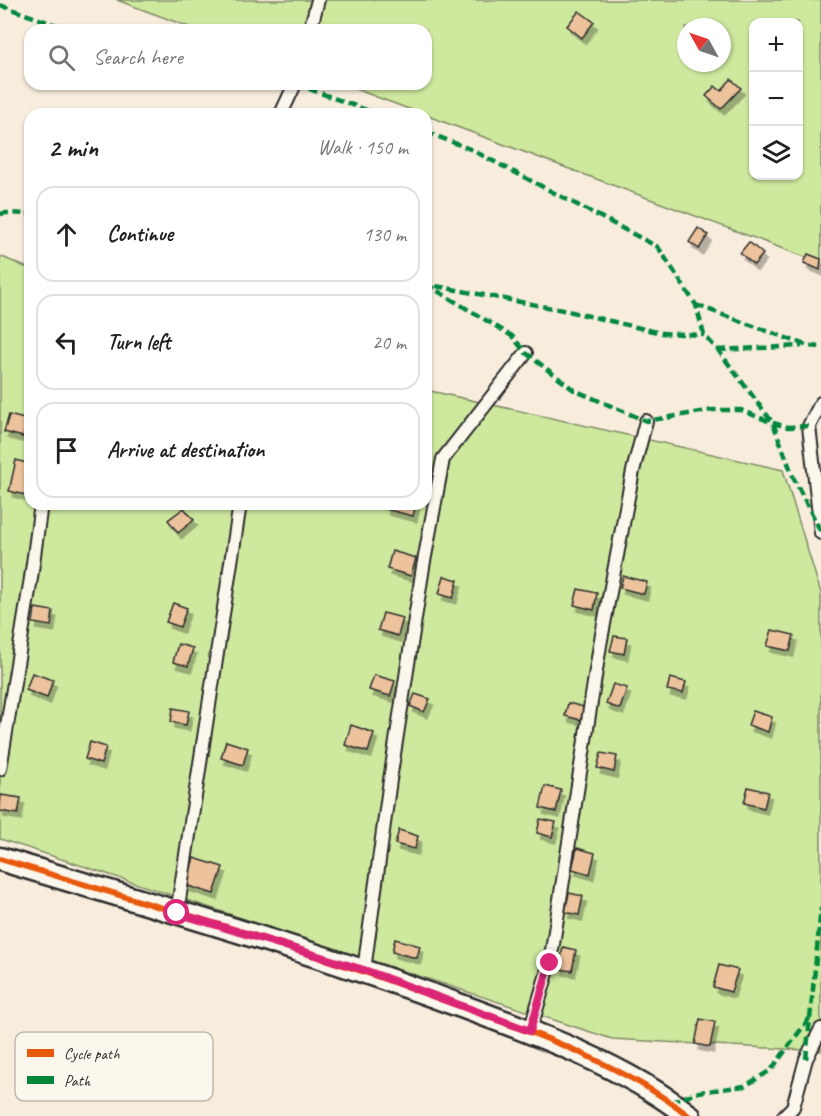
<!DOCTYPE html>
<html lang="en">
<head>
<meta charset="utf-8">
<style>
  :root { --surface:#fff; --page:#f2f2f2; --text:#202124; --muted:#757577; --line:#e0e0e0 }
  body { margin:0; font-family:Caveat,sans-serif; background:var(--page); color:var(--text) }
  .controls { position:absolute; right:18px; top:18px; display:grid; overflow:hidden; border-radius:12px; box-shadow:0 2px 4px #0004 }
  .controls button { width:54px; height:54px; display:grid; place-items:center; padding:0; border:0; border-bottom:2px solid var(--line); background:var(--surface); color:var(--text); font:30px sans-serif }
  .compass { position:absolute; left:677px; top:18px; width:54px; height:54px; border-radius:50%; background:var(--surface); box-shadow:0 2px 4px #0004; rotate:310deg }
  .stop { position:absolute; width:18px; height:18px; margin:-14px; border:4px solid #db2777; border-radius:50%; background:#fff }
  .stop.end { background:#db2777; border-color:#fff; box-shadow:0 2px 6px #0008 }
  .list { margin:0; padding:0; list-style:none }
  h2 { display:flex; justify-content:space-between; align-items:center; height:78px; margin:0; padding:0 24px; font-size:26px }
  h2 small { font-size:20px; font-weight:400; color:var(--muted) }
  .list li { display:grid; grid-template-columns:39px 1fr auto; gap:18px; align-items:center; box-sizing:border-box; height:96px; margin:0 12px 12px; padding:0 12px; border:2px solid var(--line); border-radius:18px }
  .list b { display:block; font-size:22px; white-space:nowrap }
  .list em { font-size:20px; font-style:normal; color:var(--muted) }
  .icon { flex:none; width:33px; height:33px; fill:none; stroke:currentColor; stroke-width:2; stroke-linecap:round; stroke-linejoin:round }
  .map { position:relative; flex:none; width:821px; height:1116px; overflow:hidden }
  .search { position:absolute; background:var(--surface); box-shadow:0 2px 4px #0004; left:24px; top:24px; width:408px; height:66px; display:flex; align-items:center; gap:15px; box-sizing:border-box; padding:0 21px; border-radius:18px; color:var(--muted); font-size:22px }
  .panel { position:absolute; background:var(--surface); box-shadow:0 2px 4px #0004; left:24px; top:108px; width:408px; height:402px; border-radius:18px }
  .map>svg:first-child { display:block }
  .green { fill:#cee89e; stroke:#7c8a64; stroke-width:1.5; fill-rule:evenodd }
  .building { fill:#ecc39c; stroke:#2b2b2b; stroke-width:1.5; filter:url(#shadow) }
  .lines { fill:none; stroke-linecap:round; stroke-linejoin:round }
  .service-casing { stroke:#2b2b2b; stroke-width:16 }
  .minor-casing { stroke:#2b2b2b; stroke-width:27 }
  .service { stroke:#fbf7ec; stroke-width:12 }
  .minor { stroke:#fbf7ec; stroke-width:22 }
  .quiet { stroke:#00873e; stroke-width:4.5; stroke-dasharray:9 4.5; stroke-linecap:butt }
  .cycleway-casing { stroke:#fbf7ec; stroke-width:10 }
  .cycleway { stroke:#e8590c; stroke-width:6 }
  .route { stroke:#db2777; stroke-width:8 }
  .key { fill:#fbf7ec; stroke:#bdbab2; stroke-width:1.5 }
  .key-label { font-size:16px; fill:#2b2b2b }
</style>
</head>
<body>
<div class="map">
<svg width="821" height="1116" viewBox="0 0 821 1116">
  <defs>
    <filter id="shadow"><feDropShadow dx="3.5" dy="6" stdDeviation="0" flood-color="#0004"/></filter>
  </defs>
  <rect width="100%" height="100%" fill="#f8eddc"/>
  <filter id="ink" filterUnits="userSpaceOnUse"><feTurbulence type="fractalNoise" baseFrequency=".0167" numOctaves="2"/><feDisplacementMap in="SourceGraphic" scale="12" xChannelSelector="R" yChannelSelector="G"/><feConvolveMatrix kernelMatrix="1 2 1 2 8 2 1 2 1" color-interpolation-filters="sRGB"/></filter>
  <g filter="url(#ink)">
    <g class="green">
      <path d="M117 0H821V263L342 84H426V30H197ZM754 22H798V176H754ZM686 27H722V63H686Z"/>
      <polygon points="0,256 30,269 30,504 426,504 426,390 783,470 821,593 821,1051 612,1039 0,839"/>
    </g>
    <g class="building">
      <polygon points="579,11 594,22 582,38 567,26"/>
      <polygon points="731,79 741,88 721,109 706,96 715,86 721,91"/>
      <polygon points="698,228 708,235 699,249 689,242"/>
      <polygon points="749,242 763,254 754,265 740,253"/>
      <polygon points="808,254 821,259 820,270 804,263"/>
      <polygon points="9,415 28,420 23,437 4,432"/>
      <polygon points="16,460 30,464 30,496 9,491"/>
      <polygon points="386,504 416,504 413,516 385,509"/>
      <polygon points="184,508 194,520 178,533 168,520"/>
      <polygon points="392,551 416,558 411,576 387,569"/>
      <polygon points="444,576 458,580 453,598 439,594"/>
      <polygon points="623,576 647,582 644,594 620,588"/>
      <polygon points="578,589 597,593 594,610 574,605"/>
      <polygon points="173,603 187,608 180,627 166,622"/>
      <polygon points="35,608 53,611 51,626 33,623"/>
      <polygon points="383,613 403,618 398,636 378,630"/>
      <polygon points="772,630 794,635 790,651 767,646"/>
      <polygon points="614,636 627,638 624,654 610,651"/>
      <polygon points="178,644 193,648 188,666 173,662"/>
      <polygon points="32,673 53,680 47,698 26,690"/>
      <polygon points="374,675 395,681 390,696 369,690"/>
      <polygon points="670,678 686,682 683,693 667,690"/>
      <polygon points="613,684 627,688 620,709 606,704"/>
      <polygon points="415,694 430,699 424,712 410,706"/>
      <polygon points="568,703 584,707 581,720 565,716"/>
      <polygon points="173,708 189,711 186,725 171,722"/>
      <polygon points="753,711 772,717 768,732 748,725"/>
      <polygon points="351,725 374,733 368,752 345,745"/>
      <polygon points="226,741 248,748 243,765 221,758"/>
      <polygon points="90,742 106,747 101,764 85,759"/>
      <polygon points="601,753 617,756 614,772 597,768"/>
      <polygon points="545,786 561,790 556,812 540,808"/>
      <polygon points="748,787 768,792 764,808 744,803"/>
      <polygon points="1,795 21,798 18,814 0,811"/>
      <polygon points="540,819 556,822 552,837 537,833"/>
      <polygon points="399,830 418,836 415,849 395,844"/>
      <polygon points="577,848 595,853 590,874 572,869"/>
      <polygon points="194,858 223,867 214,894 185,885"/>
      <polygon points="569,893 583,896 579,915 565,912"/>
      <polygon points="395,939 420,946 417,958 392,952"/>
      <polygon points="563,947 576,950 572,971 559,969"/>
      <polygon points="719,965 738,970 731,992 713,987"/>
      <polygon points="700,1019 715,1022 710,1047 695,1044"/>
    </g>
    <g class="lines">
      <defs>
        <g id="service">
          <polyline points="310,30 318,0"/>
          <polyline points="281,114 295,84"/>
          <polyline points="821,403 809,426 821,533"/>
          <polyline points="0,769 31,578 41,504"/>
          <polyline points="177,913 240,504"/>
          <polyline points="364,970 390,780 423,567 443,459 526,353"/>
          <polyline points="530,1031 550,963 600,645 633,471 646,421"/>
          <polyline points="784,1116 793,1107 806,1059 821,1029"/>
        </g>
        <path id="minor" d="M0 859C151 905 304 948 453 1003 532 1032 623 1064 689 1116"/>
      </defs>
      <use href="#service" class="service-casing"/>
      <use href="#minor" class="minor-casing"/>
      <use href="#service" class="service"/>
      <use href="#minor" class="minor"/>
      <g class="quiet">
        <polyline points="0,5 70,30"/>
        <polyline points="296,84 377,114"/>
        <polyline points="426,132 470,149 658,247 696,305 704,335 718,350 773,423 794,479 821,532"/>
        <polyline points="0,214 6,213 30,214"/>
        <polyline points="426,284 512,336 526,353 574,390 646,421 713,410 741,410 773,423 788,427 809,426"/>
        <polyline points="436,286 568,311 661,333 704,335"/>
        <polyline points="696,305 808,346 821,347"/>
        <polyline points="718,350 802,346"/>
        <polyline points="806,1059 821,908"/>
        <polyline points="671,1102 699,1092 745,1086 771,1070 811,1016"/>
      </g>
      <defs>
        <path id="cycleway" d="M0 859C151 905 304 948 453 1003 532 1032 623 1064 689 1116"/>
      </defs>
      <use href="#cycleway" class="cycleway-casing"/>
      <use href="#cycleway" class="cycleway"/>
    </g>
  </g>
  <g class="lines" filter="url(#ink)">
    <polyline class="route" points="177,913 364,970 530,1031 550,963"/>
  </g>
  <rect x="15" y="1032" width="198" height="69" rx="9" class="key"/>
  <rect x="27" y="1049" width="27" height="8" fill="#e8590c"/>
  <rect x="27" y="1076" width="27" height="8" fill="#00873e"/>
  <g class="key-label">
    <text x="64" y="1059">Cycle path</text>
    <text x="64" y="1086">Path</text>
  </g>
</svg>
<div class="controls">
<button>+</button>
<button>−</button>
<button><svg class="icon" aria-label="layers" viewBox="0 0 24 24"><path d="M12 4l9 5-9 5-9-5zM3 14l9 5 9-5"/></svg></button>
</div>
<svg class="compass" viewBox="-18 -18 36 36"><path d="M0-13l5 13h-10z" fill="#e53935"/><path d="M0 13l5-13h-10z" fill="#757577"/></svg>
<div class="stop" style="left:177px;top:913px"></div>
<div class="stop end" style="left:550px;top:963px"></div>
<div class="search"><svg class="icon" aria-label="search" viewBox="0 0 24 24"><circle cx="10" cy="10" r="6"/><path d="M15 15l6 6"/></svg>Search here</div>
<section class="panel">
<h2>2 min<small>Walk · 150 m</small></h2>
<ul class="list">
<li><svg class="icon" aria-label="ahead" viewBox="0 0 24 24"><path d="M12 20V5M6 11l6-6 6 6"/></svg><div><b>Continue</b></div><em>130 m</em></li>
<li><svg class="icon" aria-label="left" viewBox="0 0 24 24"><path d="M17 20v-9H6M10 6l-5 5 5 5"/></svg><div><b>Turn left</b></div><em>20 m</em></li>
<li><svg class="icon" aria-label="arrive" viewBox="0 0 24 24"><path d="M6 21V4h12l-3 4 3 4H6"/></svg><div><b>Arrive at destination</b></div></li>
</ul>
</section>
</div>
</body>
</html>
